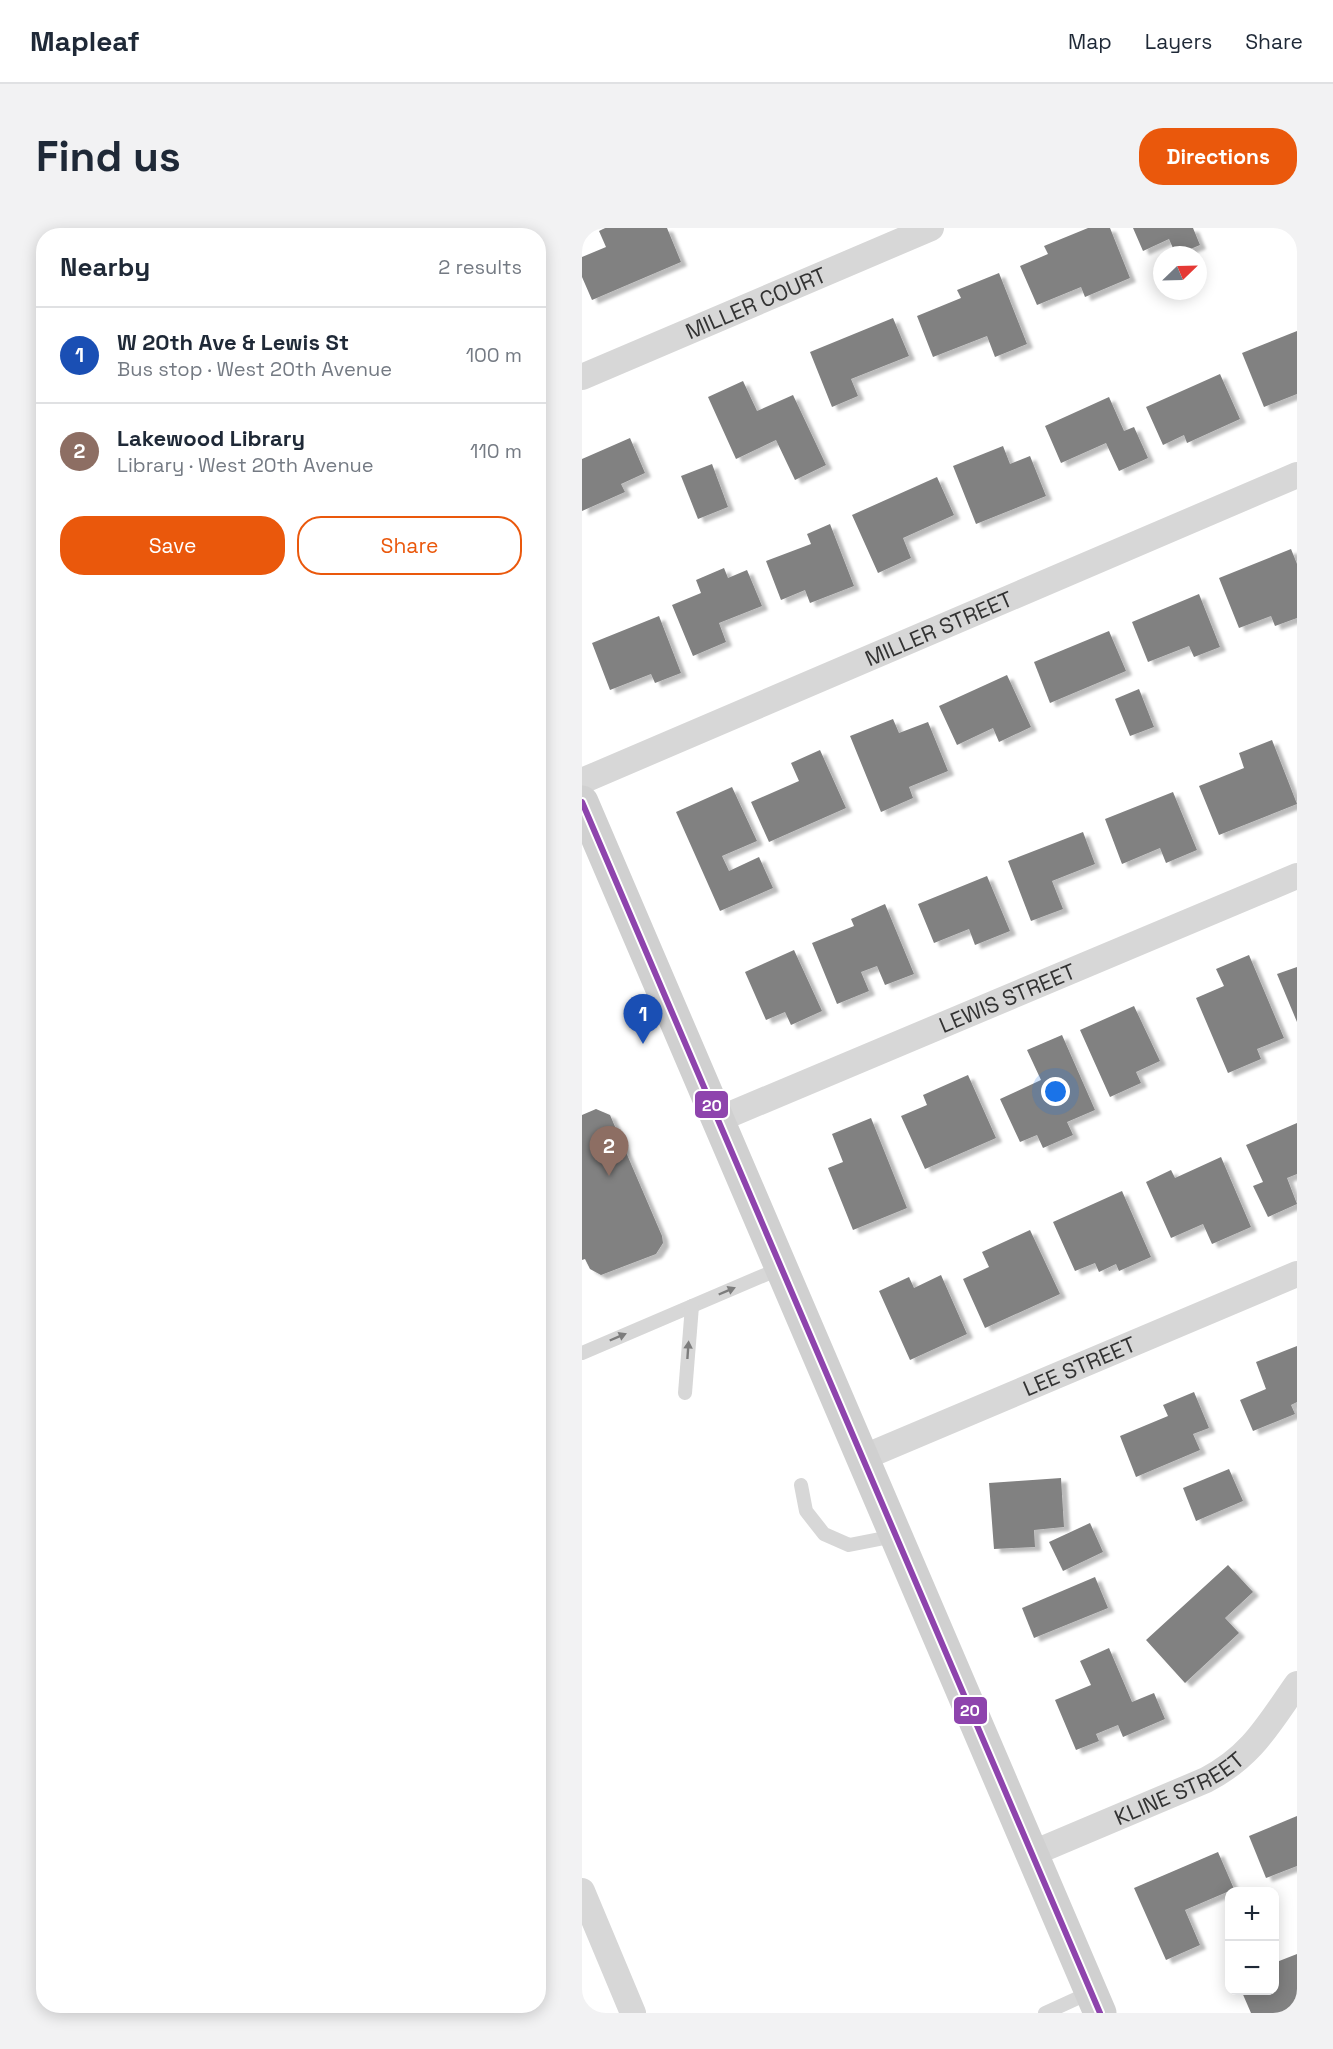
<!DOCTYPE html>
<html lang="en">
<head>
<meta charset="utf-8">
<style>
  :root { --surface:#fff; --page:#f2f2f3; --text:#1f2937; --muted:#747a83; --line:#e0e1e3; --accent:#ea580c }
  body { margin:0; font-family:"Space Grotesk",sans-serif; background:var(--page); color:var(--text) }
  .controls { position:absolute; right:18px; bottom:18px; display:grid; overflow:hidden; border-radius:12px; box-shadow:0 3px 15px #0003 }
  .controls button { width:54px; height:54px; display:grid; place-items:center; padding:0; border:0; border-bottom:2px solid var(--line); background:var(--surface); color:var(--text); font:30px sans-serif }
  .compass { position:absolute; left:571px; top:18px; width:54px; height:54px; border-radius:50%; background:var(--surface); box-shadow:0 3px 15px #0003; rotate:67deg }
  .you { position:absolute; left:474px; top:864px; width:21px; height:21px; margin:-15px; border:4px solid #fff; border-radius:50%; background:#1a73e8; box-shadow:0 0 0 9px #1a73e833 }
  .badge { display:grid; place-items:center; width:39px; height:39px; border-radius:50%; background:var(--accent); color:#fff; font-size:20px; font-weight:700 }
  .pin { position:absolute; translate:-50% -50px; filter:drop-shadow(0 2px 3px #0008) }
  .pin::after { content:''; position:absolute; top:32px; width:21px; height:18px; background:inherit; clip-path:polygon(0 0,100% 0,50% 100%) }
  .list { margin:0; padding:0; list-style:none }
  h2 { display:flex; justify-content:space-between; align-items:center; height:78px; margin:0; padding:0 24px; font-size:26px }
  h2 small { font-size:20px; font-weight:400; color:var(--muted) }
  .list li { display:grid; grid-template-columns:39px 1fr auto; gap:18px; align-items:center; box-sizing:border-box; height:96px; padding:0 24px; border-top:2px solid var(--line) }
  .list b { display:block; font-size:22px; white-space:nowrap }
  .list p { margin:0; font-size:20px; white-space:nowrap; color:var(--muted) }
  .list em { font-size:20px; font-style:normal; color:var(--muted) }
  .actions { display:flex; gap:12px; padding:18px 24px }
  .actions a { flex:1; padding:14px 0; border:2px solid var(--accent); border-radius:24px; text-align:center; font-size:21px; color:var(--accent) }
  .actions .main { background:var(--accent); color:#fff }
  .map { position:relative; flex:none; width:715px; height:1785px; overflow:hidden; border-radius:24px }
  header { display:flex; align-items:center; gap:36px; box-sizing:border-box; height:84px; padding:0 30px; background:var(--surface); border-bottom:2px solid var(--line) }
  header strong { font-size:28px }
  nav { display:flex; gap:33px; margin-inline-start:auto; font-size:21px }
  .intro { display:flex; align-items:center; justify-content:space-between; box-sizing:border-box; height:144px; padding:0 36px }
  h1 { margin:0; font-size:42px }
  .button { padding:15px 27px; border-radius:24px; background:var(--accent); color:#fff; font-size:21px; font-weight:700 }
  main { display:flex; gap:36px; padding:0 36px }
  aside { flex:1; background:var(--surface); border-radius:24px; box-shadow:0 3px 15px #0003 }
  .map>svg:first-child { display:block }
  .building { fill:#818181; filter:url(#shadow) }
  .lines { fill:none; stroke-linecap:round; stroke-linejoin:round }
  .lane { stroke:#d7d7d7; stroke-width:14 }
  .street { stroke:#d7d7d7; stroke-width:26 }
  .secondary { stroke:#d0d0d0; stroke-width:33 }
  .bus-1-casing { stroke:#fff; stroke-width:10 }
  .bus-1 { stroke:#8e44ad; stroke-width:6 }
  .oneway { fill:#7d7d7d }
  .labels { text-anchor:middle; stroke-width:6; stroke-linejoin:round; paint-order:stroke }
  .street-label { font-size:22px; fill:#333; stroke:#fff }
  .line-badge { stroke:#fff; stroke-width:2 }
  .badge-label { font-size:16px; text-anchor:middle; font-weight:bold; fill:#fff }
</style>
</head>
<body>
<header>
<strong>Mapleaf</strong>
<nav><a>Map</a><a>Layers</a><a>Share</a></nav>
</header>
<div class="intro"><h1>Find us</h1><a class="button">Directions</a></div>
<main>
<aside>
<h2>Nearby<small>2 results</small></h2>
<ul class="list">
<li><span class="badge" style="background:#1a4fb4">1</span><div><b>W 20th Ave &amp; Lewis St</b><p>Bus stop · West 20th Avenue</p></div><em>100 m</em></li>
<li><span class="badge" style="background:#8d6e63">2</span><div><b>Lakewood Library</b><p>Library · West 20th Avenue</p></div><em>110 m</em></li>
</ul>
<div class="actions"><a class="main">Save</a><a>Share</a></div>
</aside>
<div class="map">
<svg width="715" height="1785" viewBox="0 0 715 1785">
  <defs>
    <filter id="shadow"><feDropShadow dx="6" dy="4" stdDeviation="1.5" flood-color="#0004"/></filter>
  </defs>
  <rect width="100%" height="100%" fill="#fff"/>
  <g class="building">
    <polygon points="23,0 85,0 99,34 10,72 0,49 0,29 24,19 17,3"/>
    <polygon points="506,0 528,0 548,50 503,69 499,59 455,77 438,38 466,26 462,18"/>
    <polygon points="551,0 611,0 618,17 594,27 587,11 561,23"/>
    <polygon points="417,45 445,116 413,129 405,108 351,129 335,88 379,70 375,62"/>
    <polygon points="311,90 327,128 269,151 276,168 250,179 228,124"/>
    <polygon points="715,103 715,166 682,179 660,125"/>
    <polygon points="638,146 658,191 605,215 602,207 581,217 564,179"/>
    <polygon points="161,153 175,183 211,167 244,237 213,252 194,212 154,231 126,169"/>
    <polygon points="527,169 542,203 552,199 566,230 537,243 524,215 479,235 463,198"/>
    <polygon points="48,210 63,245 39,256 43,264 0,283 0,231"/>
    <polygon points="421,218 428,236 448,228 464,268 394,296 371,238"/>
    <polygon points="130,236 146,279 116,291 99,248"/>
    <polygon points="355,249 372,287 321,310 329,330 296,345 270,287"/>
    <polygon points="248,296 272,358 228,375 223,362 199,372 184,333 229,316 225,306"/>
    <polygon points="709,321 715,336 715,390 693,398 689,388 657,400 637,350"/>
    <polygon points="142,340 146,350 165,342 180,378 137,395 144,414 111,428 90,377 119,365 114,352"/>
    <polygon points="617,366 638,419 612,429 607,418 566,434 550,394"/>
    <polygon points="77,388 99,445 73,455 69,446 28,462 10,415"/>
    <polygon points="527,403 544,443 468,475 452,434"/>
    <polygon points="425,447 449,499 417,514 411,500 375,517 357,478"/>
    <polygon points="557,461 572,499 548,508 533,471"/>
    <polygon points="311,491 317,505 346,494 366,543 327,559 331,570 299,584 268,508"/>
    <polygon points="690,512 715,576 637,607 617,558 662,540 657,525"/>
    <polygon points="238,522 264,580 187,614 169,574 217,553 209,535"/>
    <polygon points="150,559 175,613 140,628 147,643 177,629 191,660 138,683 94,584"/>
    <polygon points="591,564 615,622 584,635 578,620 540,636 523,591"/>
    <polygon points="501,604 513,636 470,653 481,681 449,693 426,633"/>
    <polygon points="405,648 428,703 393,717 387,701 352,715 336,676"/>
    <polygon points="303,676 332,746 303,757 295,738 279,744 287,763 255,776 230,715 272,698 269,691"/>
    <polygon points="212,722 240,783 209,797 203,784 184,792 163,744"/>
    <polygon points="667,727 702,810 675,821 679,831 646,845 614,770 642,758 634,741"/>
    <polygon points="715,739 715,794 695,746"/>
    <polygon points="552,778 578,833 554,844 559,855 528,869 498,802"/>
    <polygon points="480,807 513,882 485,894 491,907 461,920 455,907 438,914 418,871 459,852 445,822"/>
    <polygon points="386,847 414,910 343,941 319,888 345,877 341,867"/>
    <polygon points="14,881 28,887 80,1008 81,1015 74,1026 19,1047 8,1041 3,1031 0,1032 0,887"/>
    <polygon points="289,890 325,980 271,1002 246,940 261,934 250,906"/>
    <polygon points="715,895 715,946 705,950 715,976 686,989 671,958 681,954 664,917"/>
    <polygon points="639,929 669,999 630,1016 621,996 589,1010 564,954 589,942 593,950"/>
    <polygon points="540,963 569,1029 537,1043 534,1036 517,1044 513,1035 493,1043 471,994"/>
    <polygon points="448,1002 478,1066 403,1100 381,1051 407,1039 400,1024"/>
    <polygon points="359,1047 385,1106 328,1132 297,1063 327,1049 332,1060"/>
    <polygon points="715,1118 715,1174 709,1177 713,1186 671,1203 658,1172 684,1161 674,1134"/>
    <polygon points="612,1164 627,1200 611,1206 618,1222 554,1249 538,1208 586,1188 581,1177"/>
    <polygon points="647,1241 661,1273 614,1293 601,1260"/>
    <polygon points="479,1250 482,1299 452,1302 453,1319 412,1321 407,1255"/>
    <polygon points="508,1295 521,1324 481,1343 467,1314"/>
    <polygon points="646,1337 671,1364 643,1390 657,1405 603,1455 564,1412"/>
    <polygon points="513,1349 526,1380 452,1410 440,1380"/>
    <polygon points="527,1420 550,1474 572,1465 583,1491 541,1509 536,1497 514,1506 517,1513 494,1522 473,1472 509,1457 498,1433"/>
    <polygon points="715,1588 715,1638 684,1650 667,1608"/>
    <polygon points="636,1624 652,1661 603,1682 618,1717 584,1732 552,1660"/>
    <polygon points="715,1726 715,1785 669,1785 659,1762 692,1762 692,1735"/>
  </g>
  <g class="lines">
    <g class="lane">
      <polyline points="0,1125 199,1040"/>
      <polyline points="103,1165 110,1078"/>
      <polyline points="219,1257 224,1283 242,1306 267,1317 313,1308"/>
      <polyline points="463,1785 509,1764"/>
    </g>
    <g class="street">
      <path id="s1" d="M0 149 349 0"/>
      <path id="s2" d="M0 553 715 247"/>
      <path id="s3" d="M135 892 715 648"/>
      <path id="s4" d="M280 1230 715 1046"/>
      <path id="s5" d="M449 1626 624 1552C670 1528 686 1497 715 1456"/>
      <polyline points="0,1663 51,1785"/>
    </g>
    <polyline class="secondary" points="0,574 518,1785"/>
    <defs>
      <polyline id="bus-1" points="0,574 518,1785"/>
    </defs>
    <use href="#bus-1" class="bus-1-casing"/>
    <use href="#bus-1" class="bus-1"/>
  </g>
  <defs><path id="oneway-solid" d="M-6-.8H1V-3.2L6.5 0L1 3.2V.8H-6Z" transform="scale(1.5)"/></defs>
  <g class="oneway">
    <use href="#oneway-solid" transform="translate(145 1063) rotate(-23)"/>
    <use href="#oneway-solid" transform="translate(36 1109) rotate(-23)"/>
    <use href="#oneway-solid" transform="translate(106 1122) rotate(-86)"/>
  </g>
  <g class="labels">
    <g class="street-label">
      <text dy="8" stroke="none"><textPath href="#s1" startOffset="189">MILLER COURT</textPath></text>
      <text dy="8" stroke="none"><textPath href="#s2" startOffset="388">MILLER STREET</textPath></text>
      <text dy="8" stroke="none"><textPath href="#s3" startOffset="315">LEWIS STREET</textPath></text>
      <text dy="8" stroke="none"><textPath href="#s4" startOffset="236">LEE STREET</textPath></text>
      <text dy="8" stroke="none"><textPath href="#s5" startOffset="162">KLINE STREET</textPath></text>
    </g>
  </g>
  <g class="line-badge">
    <rect x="112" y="862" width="35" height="29" rx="6" fill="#8e44ad"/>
    <rect x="371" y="1468" width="35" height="29" rx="6" fill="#8e44ad"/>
  </g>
  <g class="badge-label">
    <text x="130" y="883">20</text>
    <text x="388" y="1488">20</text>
  </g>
</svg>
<div class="controls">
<button>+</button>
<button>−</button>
</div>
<svg class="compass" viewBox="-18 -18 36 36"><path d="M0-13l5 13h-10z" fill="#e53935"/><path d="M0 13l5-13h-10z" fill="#747a83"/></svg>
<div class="you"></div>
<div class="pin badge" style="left:61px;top:816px;background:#1a4fb4">1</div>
<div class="pin badge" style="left:27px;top:948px;background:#8d6e63">2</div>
</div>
</main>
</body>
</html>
